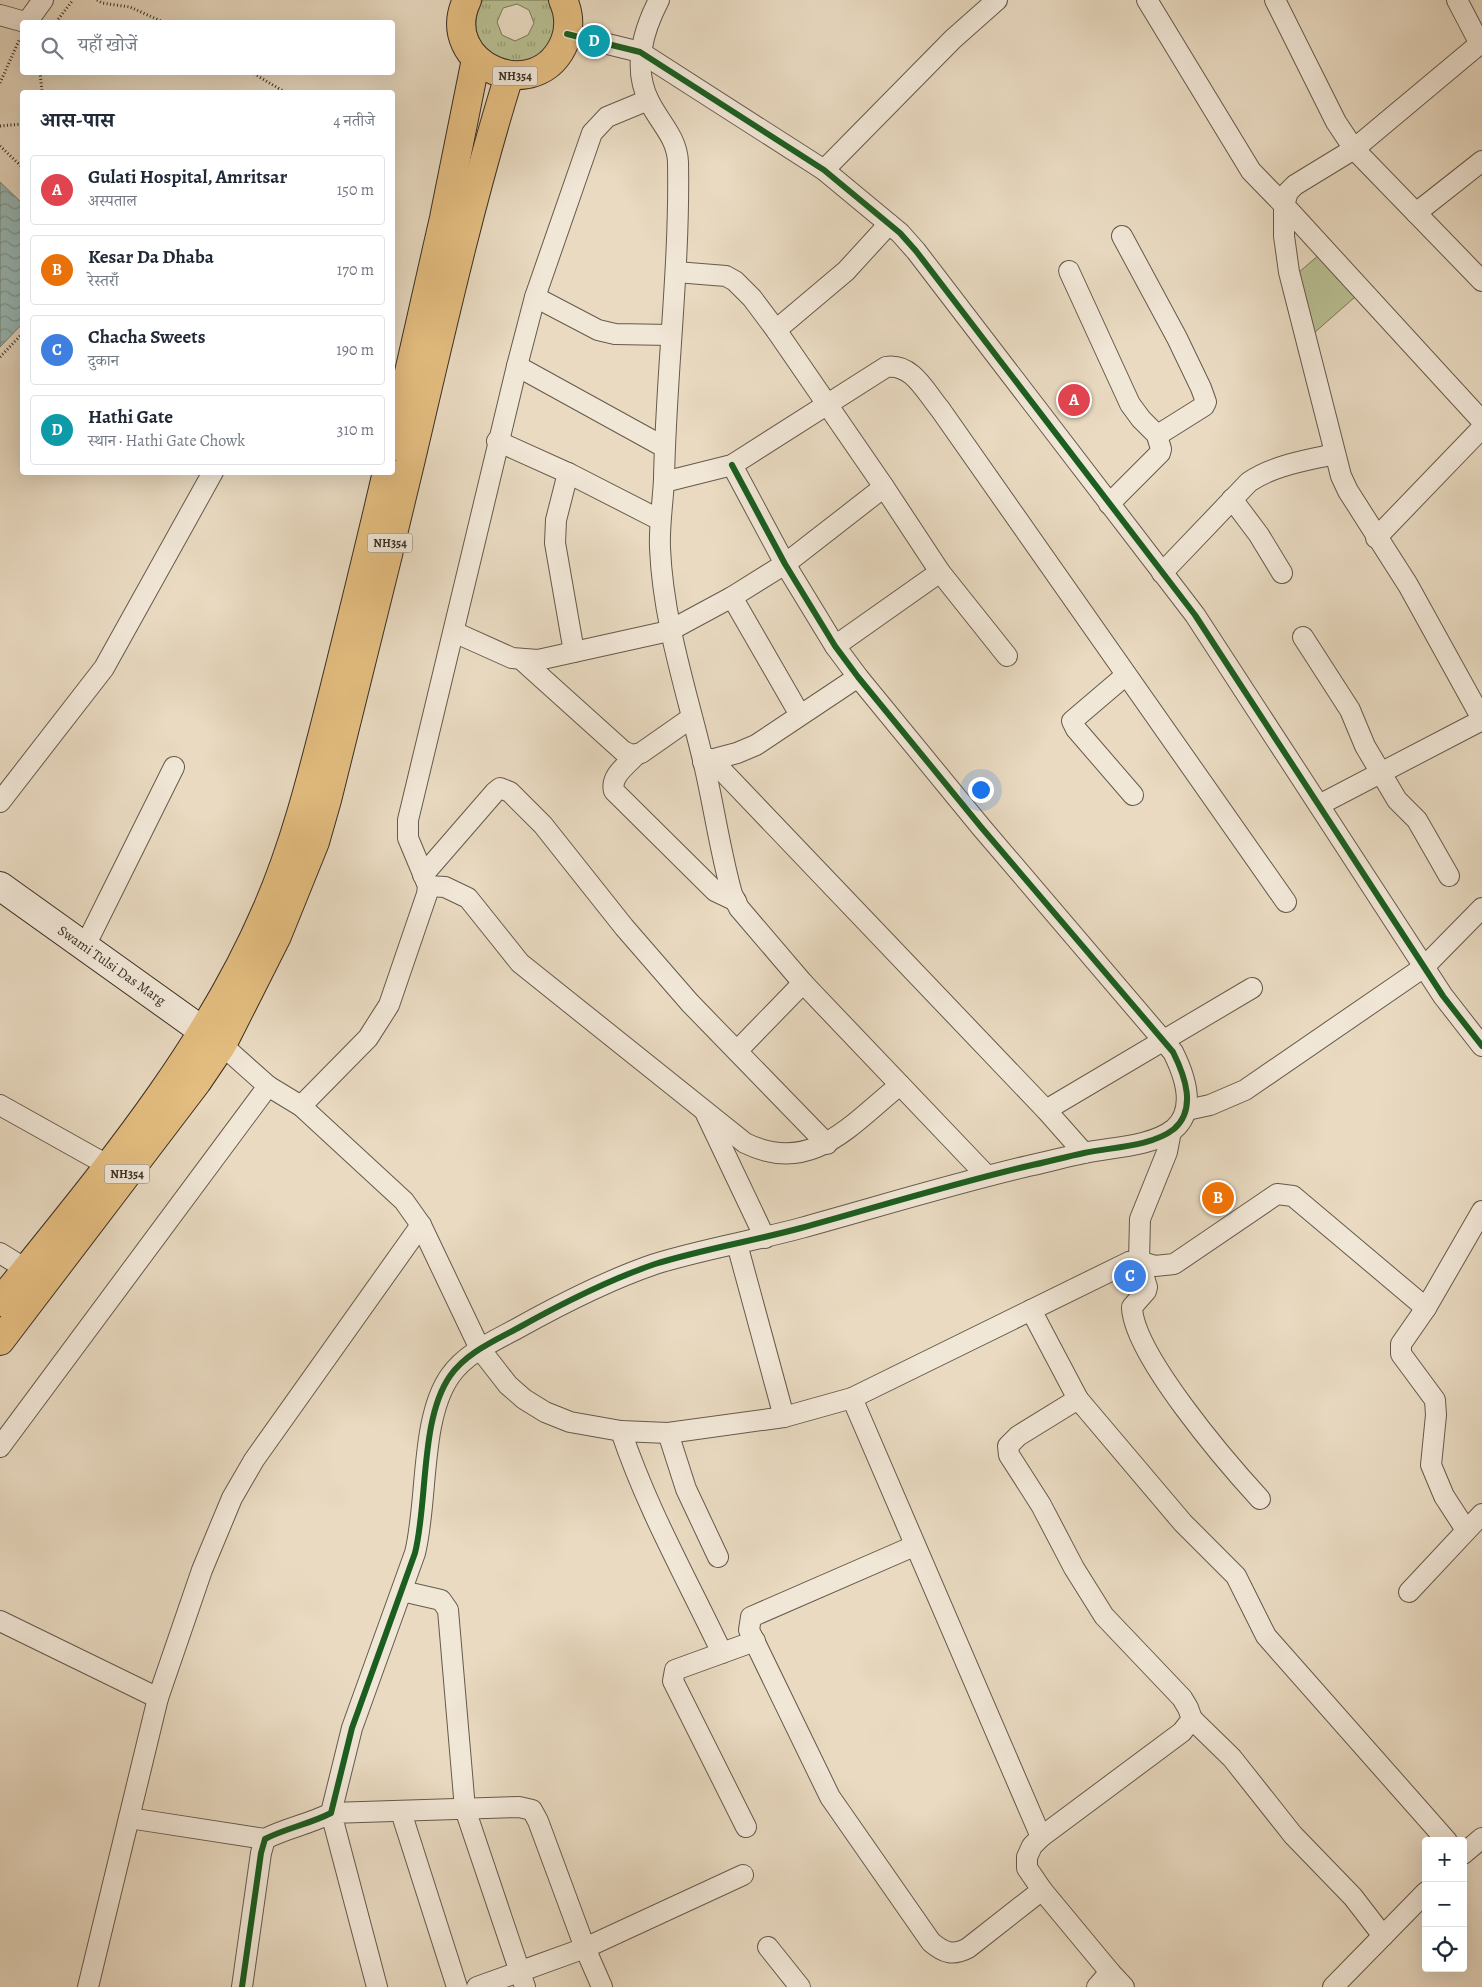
<!DOCTYPE html>
<html lang="hi">
<head>
<meta charset="utf-8">
<style>
  :root { --surface:#fff; --page:#f2f2f3; --text:#1f2937; --muted:#747a83; --line:#e0e1e3; --accent:#0f766e }
  body { margin:0; font-family:Alegreya,"Noto Serif Devanagari",serif; background:var(--page); color:var(--text) }
  .controls { position:absolute; right:15px; bottom:15px; display:grid; overflow:hidden; border-radius:5px; box-shadow:0 5px 20px #0002 }
  .controls button { width:45px; height:45px; display:grid; place-items:center; padding:0; border:0; border-bottom:1px solid var(--line); background:var(--surface); color:var(--text); font:25px sans-serif }
  .you { position:absolute; left:980px; top:789px; width:18px; height:18px; margin:-12px; border:4px solid #fff; border-radius:50%; background:#1a73e8; box-shadow:0 0 0 8px #1a73e833 }
  .badge { display:grid; place-items:center; width:32px; height:32px; border-radius:50%; background:var(--accent); color:#fff; font-size:16px; font-weight:700 }
  .pin { position:absolute; translate:-50% -50%; border:2px solid #fff; box-shadow:0 1px 5px #0006 }
  .list { margin:0; padding:0; list-style:none }
  h2 { display:flex; justify-content:space-between; align-items:center; height:65px; margin:0; padding:0 20px; font-size:21px }
  h2 small { font-size:16px; font-weight:400; color:var(--muted) }
  .list li { display:grid; grid-template-columns:32px 1fr auto; gap:15px; align-items:center; box-sizing:border-box; height:70px; margin:0 10px 10px; padding:0 10px; border:1px solid var(--line); border-radius:5px }
  .list b { display:block; font-size:19px; white-space:nowrap }
  .list p { margin:0; font-size:16px; white-space:nowrap; color:var(--muted) }
  .list em { font-size:16px; font-style:normal; color:var(--muted) }
  .icon { flex:none; width:28px; height:28px; fill:none; stroke:currentColor; stroke-width:2; stroke-linecap:round; stroke-linejoin:round }
  .map { position:relative; flex:none; width:1482px; height:1987px; overflow:hidden }
  .search { position:absolute; background:var(--surface); box-shadow:0 5px 20px #0002; left:20px; top:20px; width:375px; height:55px; display:flex; align-items:center; gap:12px; box-sizing:border-box; padding:0 18px; border-radius:5px; color:var(--muted); font-size:19px }
  .panel { position:absolute; background:var(--surface); box-shadow:0 5px 20px #0002; left:20px; top:90px; width:375px; height:385px; border-radius:5px }
  .map>svg:first-child { display:block }
  .grass { fill:url(#grass-tufts); stroke:#78775b; fill-rule:evenodd }
  .park { fill:#b8bf92; stroke:#78775b }
  .water { fill:url(#water-waves); stroke:#72827c }
  .lines { fill:none; stroke-linecap:round; stroke-linejoin:round }
  .street-casing { stroke:#655a4b; stroke-width:22 }
  .secondary-casing { stroke:#392f24; stroke-width:30 }
  .highway-casing { stroke:#392f24; stroke-width:30 }
  .path { stroke:#392f24; stroke-width:3; stroke-dasharray:1 2.5; stroke-linecap:butt }
  .street { stroke:#f1e7d7; stroke-width:20 }
  .secondary { stroke:#f1e7d7; stroke-width:28 }
  .highway { stroke:#e4bd80; stroke-width:28 }
  .cycleway-casing { stroke:#f1e7d7; stroke-width:9 }
  .cycleway { stroke:#1b5e20; stroke-width:6 }
  .labels { text-anchor:middle; stroke-width:5; stroke-linejoin:round; paint-order:stroke }
  .shield { fill:#f1e7d7; stroke:#70665a; stroke-width:1 }
  .shield-label { font-size:12px; font-weight:bold; fill:#392f24 }
  .street-label { font-size:14px; fill:#392f24; stroke:#f1e7d7 }
</style>
</head>
<body>
<div class="map">
<svg width="1482" height="1987" viewBox="0 0 1482 1987">
  <defs>
    <pattern id="grass-tufts" width="24" height="20" patternUnits="userSpaceOnUse" patternTransform="scale(1.25)"><rect width="24" height="20" fill="#b8bf92"/><path d="M3 7l-1-3M5 7V3M7 7l1-3M15 17l-1-3M17 17v-4M19 17l1-3" fill="none" stroke="#979c77"/></pattern>
    <pattern id="water-waves" width="16" height="10" patternUnits="userSpaceOnUse" patternTransform="scale(1.25)"><rect width="16" height="10" fill="#98bab7"/><path d="M0 5q4-4 8 0t8 0" fill="none" stroke="#7d9895"/></pattern>
  </defs>
  <rect width="100%" height="100%" fill="#e9dac1"/>
  <filter id="stains"><feTurbulence type="fractalNoise" baseFrequency=".004" numOctaves="4"/><feColorMatrix values="0 0 0 0 .2 0 0 0 0 .09 0 0 0 0 .02 0 0 0 .5 -.17"/></filter>
  <radialGradient id="worn" r=".72"><stop offset=".6" stop-color="#630" stop-opacity="0"/><stop offset="1" stop-color="#630" stop-opacity=".3"/></radialGradient>
  <path class="grass" d="M483 0H549C556 13 557 27 550 40 526 89 453 50 483 0ZM517 4 529 10 534 23 528 35 515 41 502 35 497 22 503 8Z"/>
  <polygon class="park" points="1320,254 1355,297 1314,333 1298,273"/>
  <polygon class="water" points="0,182 22,203 22,324 0,347"/>
  <g class="lines">
    <defs>
      <g id="street">
        <path d="M659 0C643 31 632 67 649 101 659 122 677 137 678 162 680 268 666 373 664 479 663 502 659 525 660 548 663 622 687 692 704 764 714 807 720 851 732 894L739 908 803 983 987 1176"/>
        <polyline points="1147,0 1251,171 1284,205 1284,236 1289,272 1341,476 1348,491 1408,585 1482,719"/>
        <polyline points="1275,0 1336,122 1354,149 1482,281"/>
        <polyline points="1457,0 1480,44"/>
        <polyline points="0,15 25,22"/>
        <polyline points="27,22 43,0"/>
        <polyline points="567,34 640,52 824,170 900,233 916,251 1195,615 1443,996 1482,1046"/>
        <polyline points="1482,42 1354,149 1295,185 1288,192 1284,205 1482,421"/>
        <polyline points="824,170 953,39 997,0"/>
        <polyline points="1416,213 1482,161"/>
        <polyline points="1069,271 1130,404 1141,419 1158,436"/>
        <polyline points="535,297 598,330 615,334 670,335"/>
        <polyline points="776,330 846,271 889,224"/>
        <polyline points="517,366 664,447"/>
        <polyline points="497,441 568,473 660,520"/>
        <polyline points="568,473 556,520 555,543 574,652"/>
        <path d="M664 482 732 465 886 367C912 363 925 391 940 409L1286 902"/>
        <polyline points="884,487 940,572 1007,656"/>
        <polyline points="1232,499 1259,535 1282,573"/>
        <polyline points="1109,504 1160,453 1161,449 1158,439 1161,433 1204,406 1206,402 1201,388 1177,338 1122,236"/>
        <polyline points="1376,538 1482,428"/>
        <path d="M1162 573 1249 482C1274 465 1305 461 1334 454"/>
        <polyline points="732,597 800,715"/>
        <polyline points="454,632 512,658 538,660 669,631 732,597 785,564 884,487 776,330 752,298 735,281 726,276 676,272"/>
        <polyline points="1303,637 1350,710 1365,746 1397,800 1417,820 1449,876"/>
        <polyline points="835,646 940,572"/>
        <polyline points="522,660 623,751 632,755 641,753 691,718"/>
        <polyline points="1126,675 1072,721 1076,729 1133,795"/>
        <path d="M636 755C627 765 610 776 614 791L715 891 736 901"/>
        <polyline points="711,759 1046,1110 1084,1153"/>
        <polyline points="703,762 737,753 756,745 858,677"/>
        <polyline points="0,802 104,668 213,472"/>
        <polyline points="1319,805 1482,720"/>
        <polyline points="423,875 495,792 500,788 510,792 543,825 624,927 690,1003 827,1144"/>
        <path d="M428 886 445 887 468 898 520 963 745 1143C812 1176 851 1124 900 1085"/>
        <polyline points="85,946 174,767"/>
        <polyline points="737,1051 803,983"/>
        <polyline points="268,1086 301,1106 404,1201 421,1225 480,1349 508,1385 524,1399 545,1412 570,1422 621,1431 668,1433 784,1417 852,1398 1129,1262 1139,1261 1155,1266 1174,1264 1277,1194 1293,1196 1426,1308 1482,1211"/>
        <polyline points="0,1105 109,1166"/>
        <polyline points="301,1106 368,1038 389,1005 427,894 428,886 408,838 408,820 517,366 535,297 592,133 607,117 648,100"/>
        <polyline points="1046,1110 1252,988"/>
        <polyline points="1187,1110 1210,1105 1245,1090 1424,967 1482,908"/>
        <polyline points="706,1114 765,1238"/>
        <path d="M1171 1131 1167 1152 1140 1219 1139 1261 1147 1287 1146 1291 1132 1307C1133 1354 1227 1463 1260 1499"/>
        <polyline points="737,1244 784,1417"/>
        <polyline points="0,1253 26,1269"/>
        <polyline points="1426,1308 1401,1344 1401,1354 1435,1400 1436,1415 1431,1465 1444,1496 1466,1530"/>
        <polyline points="1031,1310 1078,1399 1018,1436 1008,1446 1009,1455 1041,1505 1074,1568 1104,1616 1182,1698 1188,1708 1192,1719 1182,1732 1041,1837 1032,1846 1027,1857 1027,1868 1042,1890 1110,1972"/>
        <polyline points="852,1398 1041,1837"/>
        <polyline points="1078,1399 1183,1523 1236,1576 1266,1636 1447,1841"/>
        <path d="M621 1431C647 1509 687 1579 722 1653"/>
        <polyline points="668,1433 686,1489 718,1557"/>
        <polyline points="0,1447 268,1086 222,1045"/>
        <path d="M914 1546 751 1617 749 1630 830 1797 931 1942C944 1953 953 1956 968 1948L1042 1890"/>
        <polyline points="402,1591 441,1600 448,1610 465,1809 525,1987"/>
        <polyline points="1409,1592 1482,1514"/>
        <polyline points="0,1621 158,1698"/>
        <polyline points="1192,1719 1232,1758 1293,1835 1353,1897 1383,1936"/>
        <polyline points="401,1812 457,1987"/>
        <polyline points="129,1818 265,1839"/>
        <polyline points="746,1827 673,1681 675,1670 755,1641"/>
        <polyline points="1463,1854 1482,1838"/>
        <polyline points="768,1947 800,1987"/>
        <polyline points="88,1987 158,1698 202,1570 232,1498 254,1460 421,1225"/>
        <path d="M242 1987 261 1853 265 1839C286 1828 310 1824 331 1813L352 1728 415 1553C428 1501 420 1419 450 1376 466 1353 494 1341 518 1328 561 1304 608 1280 655 1264 703 1249 753 1241 801 1228 877 1207 952 1184 1028 1166 1047 1162 1065 1157 1084 1153 1111 1147 1151 1147 1174 1129 1197 1109 1185 1076 1173 1052L981 827 858 677 835 646 785 564 732 465"/>
        <polyline points="377,1987 331,1813 519,1807 532,1810 538,1821 585,1948 602,1987"/>
        <polyline points="477,1987 585,1948 743,1875"/>
        <polyline points="1097,1987 1110,1972 1124,1987"/>
        <polyline points="1333,1987 1426,1892"/>
      </g>
      <polyline id="secondary" points="0,886 221,1044"/>
      <g id="highway">
        <path d="M467 0C436 65 538 109 565 41 570 27 569 13 563 0"/>
        <polyline points="392,447 444,218 476,59"/>
        <path d="M0 1302C99 1178 204 1056 267 909 297 840 315 764 334 690 352 618 370 545 387 472"/>
        <path d="M0 1341 197 1082 222 1045 277 936 315 842 327 800C355 687 384 573 411 459 441 331 470 202 509 76"/>
      </g>
    </defs>
    <use href="#street" class="street-casing"/>
    <use href="#secondary" class="secondary-casing"/>
    <use href="#highway" class="highway-casing"/>
    <g class="path">
      <polyline points="97,0 102,3 130,7 163,22"/>
      <polyline points="56,22 73,0"/>
      <polyline points="40,72 42,92"/>
      <polyline points="251,72 283,91"/>
      <polyline points="0,83 20,38"/>
      <polyline points="0,126 22,124"/>
      <polyline points="0,146 22,167"/>
      <polyline points="0,357 22,334"/>
    </g>
    <use href="#street" class="street"/>
    <use href="#secondary" class="secondary"/>
    <use href="#highway" class="highway"/>
    <defs>
      <g id="cycleway">
        <polyline points="567,34 640,52 824,170 900,233 916,251 1195,615 1443,996 1482,1046"/>
        <path d="M242 1987 261 1853 265 1839C286 1828 310 1824 331 1813L352 1728 415 1553C428 1501 420 1419 450 1376 466 1353 494 1341 518 1328 561 1304 608 1280 655 1264 703 1249 753 1241 801 1228 877 1207 952 1184 1028 1166 1047 1162 1065 1157 1084 1153 1111 1147 1151 1147 1174 1129 1197 1109 1185 1076 1173 1052L981 827 858 677 835 646 785 564 732 465"/>
      </g>
    </defs>
    <use href="#cycleway" class="cycleway-casing"/>
    <use href="#cycleway" class="cycleway"/>
  </g>
  <g class="labels">
    <g class="shield">
      <rect x="492.5" y="66.5" width="45" height="19" rx="4"/>
      <rect x="367.5" y="533.5" width="45" height="19" rx="4"/>
      <rect x="104.5" y="1164.5" width="45" height="19" rx="4"/>
    </g>
    <g class="shield-label">
      <text x="515" y="80">NH354</text>
      <text x="390" y="547">NH354</text>
      <text x="127" y="1178">NH354</text>
    </g>
    <g class="street-label">
      <text transform="translate(112 965) rotate(35)" y="5">Swami Tulsi Das Marg</text>
    </g>
  </g>
  <rect width="100%" height="100%" filter="url(#stains)"/>
  <rect width="100%" height="100%" fill="url(#worn)"/>
</svg>
<div class="controls">
<button>+</button>
<button>−</button>
<button><svg class="icon" aria-label="locate" viewBox="0 0 24 24"><circle cx="12" cy="12" r="6"/><path d="M12 2v4M12 18v4M2 12h4M18 12h4"/></svg></button>
</div>
<div class="you"></div>
<div class="pin badge" style="left:1074px;top:400px;background:#e0444e">A</div>
<div class="pin badge" style="left:1218px;top:1198px;background:#e8710a">B</div>
<div class="pin badge" style="left:1130px;top:1276px;background:#3f7fe0">C</div>
<div class="pin badge" style="left:594px;top:41px;background:#0f9aa8">D</div>
<div class="search"><svg class="icon" aria-label="search" viewBox="0 0 24 24"><circle cx="10" cy="10" r="6"/><path d="M15 15l6 6"/></svg>यहाँ खोजें</div>
<section class="panel">
<h2>आस-पास<small>4 नतीजे</small></h2>
<ul class="list">
<li><span class="badge" style="background:#e0444e">A</span><div><b>Gulati Hospital, Amritsar</b><p>अस्पताल</p></div><em>150 m</em></li>
<li><span class="badge" style="background:#e8710a">B</span><div><b>Kesar Da Dhaba</b><p>रेस्तराँ</p></div><em>170 m</em></li>
<li><span class="badge" style="background:#3f7fe0">C</span><div><b>Chacha Sweets</b><p>दुकान</p></div><em>190 m</em></li>
<li><span class="badge" style="background:#0f9aa8">D</span><div><b>Hathi Gate</b><p>स्थान · Hathi Gate Chowk</p></div><em>310 m</em></li>
</ul>
</section>
</div>
</body>
</html>
